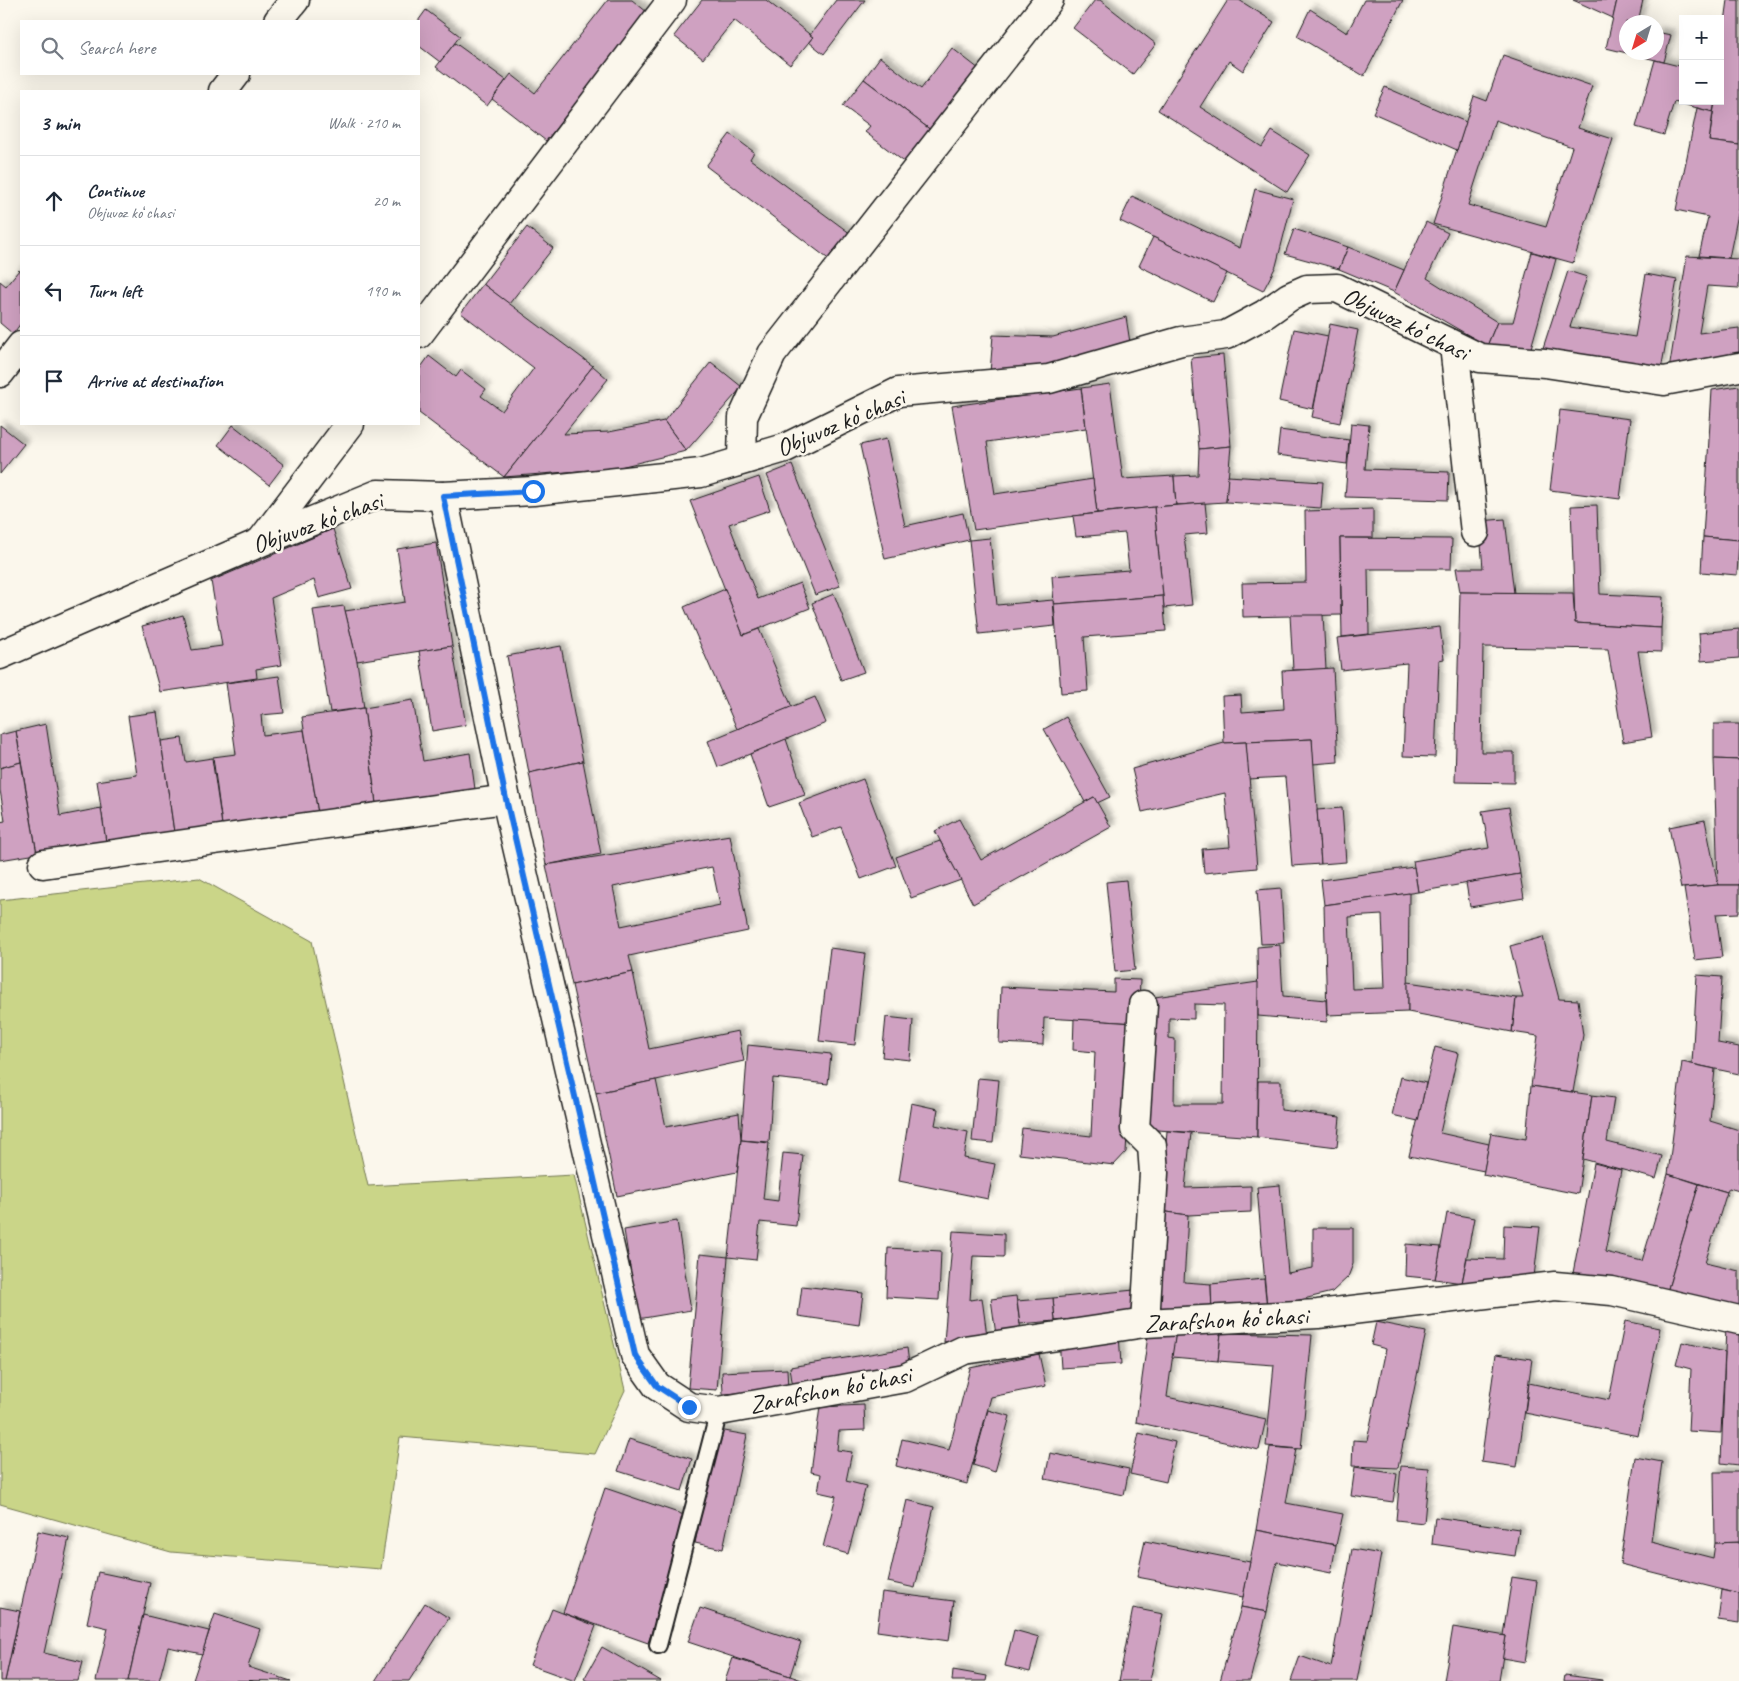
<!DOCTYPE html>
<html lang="en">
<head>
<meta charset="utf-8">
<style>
  :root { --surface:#fff; --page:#f2f2f3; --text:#1f2937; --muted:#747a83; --line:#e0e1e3 }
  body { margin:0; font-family:Caveat,sans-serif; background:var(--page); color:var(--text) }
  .controls { position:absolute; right:15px; top:15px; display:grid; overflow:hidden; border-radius:0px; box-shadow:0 5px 20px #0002 }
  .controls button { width:45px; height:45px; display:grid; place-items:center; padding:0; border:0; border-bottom:1px solid var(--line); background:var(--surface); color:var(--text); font:25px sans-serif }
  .compass { position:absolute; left:1619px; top:15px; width:45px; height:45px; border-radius:50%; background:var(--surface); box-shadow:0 5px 20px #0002; rotate:218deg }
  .stop { position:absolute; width:15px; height:15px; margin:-11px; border:4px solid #1a73e8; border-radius:50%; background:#fff }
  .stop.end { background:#1a73e8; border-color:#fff; box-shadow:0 1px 5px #0008 }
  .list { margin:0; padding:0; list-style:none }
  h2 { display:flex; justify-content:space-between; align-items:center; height:65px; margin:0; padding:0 20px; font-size:21px }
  h2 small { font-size:16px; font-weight:400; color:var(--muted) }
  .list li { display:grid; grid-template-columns:32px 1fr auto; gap:15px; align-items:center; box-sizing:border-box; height:90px; padding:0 20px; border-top:1px solid var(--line) }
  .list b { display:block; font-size:19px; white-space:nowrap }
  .list p { margin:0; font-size:16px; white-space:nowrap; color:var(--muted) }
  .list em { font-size:16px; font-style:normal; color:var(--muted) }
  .icon { flex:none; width:28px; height:28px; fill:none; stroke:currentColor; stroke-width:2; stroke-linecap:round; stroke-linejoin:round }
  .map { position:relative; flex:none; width:1739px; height:1681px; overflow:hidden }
  .search { position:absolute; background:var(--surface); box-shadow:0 5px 20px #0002; left:20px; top:20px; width:400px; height:55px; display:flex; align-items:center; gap:12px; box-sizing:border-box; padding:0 18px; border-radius:0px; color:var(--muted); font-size:19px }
  .panel { position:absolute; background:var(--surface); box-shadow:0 5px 20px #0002; left:20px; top:90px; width:400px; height:335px; border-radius:0px }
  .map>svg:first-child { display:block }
  .green { fill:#cad588; stroke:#737852 }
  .building { fill:#cfa1c1; stroke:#1c1c1c; fill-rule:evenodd; filter:url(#shadow) }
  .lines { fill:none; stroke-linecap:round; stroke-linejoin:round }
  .service-casing { stroke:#1c1c1c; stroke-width:20 }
  .minor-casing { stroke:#1c1c1c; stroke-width:31 }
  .service { stroke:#fbf7ec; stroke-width:16 }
  .minor { stroke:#fbf7ec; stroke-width:28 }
  .route { stroke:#1a73e8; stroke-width:6 }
  .labels { text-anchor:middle; stroke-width:5; stroke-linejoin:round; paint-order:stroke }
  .street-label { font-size:25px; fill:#1c1c1c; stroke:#fbf7ec }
</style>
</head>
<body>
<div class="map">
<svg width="1739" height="1681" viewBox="0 0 1739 1681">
  <defs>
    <filter id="shadow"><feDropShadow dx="4.5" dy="-4.5" stdDeviation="2.5" flood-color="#0004"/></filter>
  </defs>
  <rect width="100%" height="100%" fill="#fbf7ec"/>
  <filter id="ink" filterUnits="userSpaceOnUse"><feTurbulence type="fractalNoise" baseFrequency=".02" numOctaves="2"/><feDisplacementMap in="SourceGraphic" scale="10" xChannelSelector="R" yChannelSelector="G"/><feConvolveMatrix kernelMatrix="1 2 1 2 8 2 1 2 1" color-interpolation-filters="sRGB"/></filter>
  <g filter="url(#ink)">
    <polygon class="green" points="199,878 312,941 368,1186 574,1175 625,1390 595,1454 400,1437 381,1569 171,1552 0,1504 0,900"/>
    <g class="building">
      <polygon points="608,0 632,0 647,12 546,141 492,99 511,74 535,93"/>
      <polygon points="702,0 766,0 813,37 790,65 734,20 703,59 674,36"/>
      <polygon points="836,0 865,0 824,54 809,42 813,37 810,35"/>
      <polygon points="1095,0 1100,0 1156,44 1133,74 1073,28"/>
      <polygon points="1228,0 1239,0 1274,22 1243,71 1229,61 1200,107 1262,147 1272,131 1310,155 1287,192 1158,110"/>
      <polygon points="1364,0 1403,0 1364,76 1297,36 1310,9 1347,33"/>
      <polygon points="1573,0 1617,0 1613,18"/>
      <polygon points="1617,0 1643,0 1638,22 1626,22 1626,52 1656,52 1656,32 1671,35 1664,62 1606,48"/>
      <polygon points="1728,0 1739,0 1739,145 1709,141 1715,101 1720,101 1720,59"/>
      <polygon points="426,10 460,36 440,62 419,46 418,21"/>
      <polygon points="455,43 506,80 487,106 436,67"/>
      <polygon points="952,48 979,69 932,131 864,79 880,57 921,89"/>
      <path d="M1503 55 1592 86 1578 128 1613 139 1573 263 1433 224 1474 96 1487 101ZM1495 120 1572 147 1546 227 1468 205Z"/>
      <polygon points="1655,60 1683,67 1683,101 1715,101 1713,112 1674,102 1664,135 1636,127"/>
      <polygon points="864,79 932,131 907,164 865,132 870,126 843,106"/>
      <polygon points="1385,87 1466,122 1457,150 1373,113"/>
      <polygon points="1697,108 1713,112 1709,141 1739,145 1739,209 1729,258 1699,256 1708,217 1676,210"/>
      <polygon points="730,134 754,152 750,159 851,234 831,261 706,166"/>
      <polygon points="1255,189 1293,199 1276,266 1263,291 1120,221 1132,196 1240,248"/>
      <polygon points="1426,222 1448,233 1427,278 1497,322 1487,346 1394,292"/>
      <polygon points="527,227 553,248 509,304 483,284"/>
      <polygon points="1294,229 1348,247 1339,269 1285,254"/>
      <polygon points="1153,237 1227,273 1213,302 1139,266"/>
      <polygon points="1348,247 1404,270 1394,292 1339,269"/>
      <polygon points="1532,252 1556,259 1531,348 1487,346 1497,322 1513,322"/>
      <polygon points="1687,256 1739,259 1739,288 1707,286 1699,333 1739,328 1739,359 1669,370"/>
      <polygon points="19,270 21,272 21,323 13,334 0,323 0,281 6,286"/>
      <polygon points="1568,271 1587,277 1570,327 1635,337 1646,274 1677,280 1661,370 1542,351"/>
      <polygon points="483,284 593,366 504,477 419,413 419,370 429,356 456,377 461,370 486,389 481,396 502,411 534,368 461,313"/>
      <polygon points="1126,317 1131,349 1060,369 990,373 993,335 1053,337"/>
      <polygon points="1330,324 1358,330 1340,423 1312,417"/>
      <polygon points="1294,329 1328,336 1313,409 1279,401"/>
      <polygon points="1223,355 1231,446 1199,449 1191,358"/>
      <polygon points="711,362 742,387 686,451 664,421"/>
      <polygon points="593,366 608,379 564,434 609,432 664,421 686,451 616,468 504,477"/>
      <polygon points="1110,384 1123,479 1174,476 1176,505 1097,513 1081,388"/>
      <polygon points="1739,386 1739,540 1703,537 1712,390"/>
      <polygon points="1081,388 1086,428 987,442 995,494 1093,479 1097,513 974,530 952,406"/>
      <polygon points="1560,410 1630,419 1620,499 1550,490"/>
      <polygon points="1351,423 1369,425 1365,469 1449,472 1448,500 1345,497"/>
      <polygon points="0,425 24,444 0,474"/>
      <polygon points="233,425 284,465 269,485 218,445"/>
      <polygon points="1280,430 1349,440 1347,464 1277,455"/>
      <polygon points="886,439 905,526 963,513 969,540 885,559 860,445"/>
      <polygon points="1231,446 1226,502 1176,505 1174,476 1198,475 1199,449"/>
      <polygon points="792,465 840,586 815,595 767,475"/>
      <polygon points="1228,476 1323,482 1321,508 1226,502"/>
      <polygon points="759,477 770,510 729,524 758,599 800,583 810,608 743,635 690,501"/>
      <polygon points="1205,503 1208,533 1184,535 1192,605 1164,608 1154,507"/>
      <polygon points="1597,505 1600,594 1663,597 1661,628 1575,623 1571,506"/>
      <polygon points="1154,507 1163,596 1054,604 1052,576 1129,570 1125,533 1076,537 1073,516"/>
      <polygon points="1373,509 1373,538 1340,538 1341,615 1243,617 1242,583 1306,582 1305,511"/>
      <polygon points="1505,519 1514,593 1460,592 1456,568 1483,568 1479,521"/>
      <polygon points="333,529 352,589 319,598 314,580 271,598 282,665 256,669 257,678 160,692 142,626 183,615 192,650 222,646 211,581"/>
      <polygon points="1703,537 1739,540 1737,575 1701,572"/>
      <polygon points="990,538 997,605 1053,600 1055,626 979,634 969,540"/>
      <polygon points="1340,538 1452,539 1451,569 1368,569 1369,634 1342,637"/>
      <polygon points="436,543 452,646 357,661 345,611 405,602 397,549"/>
      <polygon points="725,589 743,635 759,629 792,707 737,729 684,607"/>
      <polygon points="1460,592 1573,593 1575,623 1661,628 1661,652 1638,651 1652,737 1623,742 1608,649 1483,647 1481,752 1514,752 1514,783 1455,782"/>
      <polygon points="834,594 864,672 841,680 812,603"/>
      <polygon points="1163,596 1166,631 1084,637 1088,691 1061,693 1054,604"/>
      <polygon points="344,606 357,661 364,708 330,712 313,610"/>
      <polygon points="1290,615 1323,615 1326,669 1293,670"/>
      <polygon points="1440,627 1444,659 1439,660 1435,757 1403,756 1407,663 1341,670 1337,638"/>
      <polygon points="1739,629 1739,658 1701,661 1699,633"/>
      <polygon points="452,646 466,725 432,731 419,651"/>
      <polygon points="561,646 583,761 529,773 507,656"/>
      <polygon points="1333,668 1338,762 1313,764 1312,739 1224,743 1222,696 1241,695 1242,712 1284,709 1282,671"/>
      <polygon points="279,676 284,713 261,715 263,735 304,730 318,813 222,825 213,757 236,754 226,683"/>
      <polygon points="815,697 826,723 718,767 708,741"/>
      <polygon points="413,700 423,761 470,753 475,789 376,804 364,708"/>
      <polygon points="364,708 376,804 318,813 302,717"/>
      <polygon points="157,712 174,832 106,842 97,781 137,775 128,716"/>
      <polygon points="1066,717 1110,797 1097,803 1094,797 1085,802 1044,729"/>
      <polygon points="46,724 60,816 101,808 106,842 37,854 16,731"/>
      <polygon points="1714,724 1739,724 1739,760 1714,759"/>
      <polygon points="16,731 21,762 0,768 0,735"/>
      <polygon points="182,738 186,762 212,758 222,825 174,832 161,741"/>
      <polygon points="786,739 805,795 769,807 750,754"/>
      <polygon points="1312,739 1321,864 1292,866 1285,777 1248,779 1246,742"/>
      <polygon points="1246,742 1257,868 1204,873 1202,849 1230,847 1225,793 1142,812 1132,769 1224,743"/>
      <polygon points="1714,759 1739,760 1739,885 1718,885"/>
      <polygon points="583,761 601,854 546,865 529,773"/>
      <polygon points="21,762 37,854 0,860 0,822 5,821 0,790 0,768"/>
      <polygon points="863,779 896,866 861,879 841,827 812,837 799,803"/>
      <polygon points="1094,797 1111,827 973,904 935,831 959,819 981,860"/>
      <polygon points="1509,807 1520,874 1418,892 1413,861 1489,848 1482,811"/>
      <polygon points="1342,808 1346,862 1321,864 1317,810"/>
      <polygon points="1705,820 1718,885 1681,888 1669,827"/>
      <path d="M730 835 748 931 629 956 633 972 572 985 546 865ZM712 867 720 905 621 926 613 887Z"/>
      <polygon points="940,841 961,880 911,898 896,857"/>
      <polygon points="1414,867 1418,892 1324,905 1321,880"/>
      <polygon points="1520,874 1524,898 1470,907 1466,883"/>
      <polygon points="1126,880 1135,970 1115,972 1106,882"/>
      <polygon points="1718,885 1739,885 1739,913 1716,914 1722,957 1695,960 1684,888"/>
      <polygon points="1281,888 1284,943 1261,944 1257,890"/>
      <path d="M1409 893 1408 1012 1327 1015 1324 905ZM1382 915 1385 988 1352 989 1349 917Z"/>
      <polygon points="1543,937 1559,999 1578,1000 1583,1035 1573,1092 1531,1086 1538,1036 1512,1032 1516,998 1523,998 1510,946"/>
      <polygon points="1280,945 1283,996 1326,1000 1327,1022 1258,1016 1257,947"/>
      <polygon points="830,948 865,953 855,1045 819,1041"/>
      <polygon points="633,972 649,1049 738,1031 744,1061 596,1093 572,985"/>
      <polygon points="1697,975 1722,977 1718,1043 1739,1047 1739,1074 1692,1064"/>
      <polygon points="1114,979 1140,980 1138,1023 1044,1018 1043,1045 999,1043 1001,987 1114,992"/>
      <path d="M1258 982 1257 1137 1143 1129 1148 998ZM1194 1004 1224 1005 1223 1104H1174L1175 1039 1169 1038V1018L1194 1019Z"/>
      <polygon points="1408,982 1516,998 1512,1032 1408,1012"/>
      <polygon points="886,1017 913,1020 910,1060 882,1057"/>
      <polygon points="1074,1019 1134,1023 1126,1152 1114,1165 1019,1154 1022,1128 1091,1136 1095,1052 1073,1050"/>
      <polygon points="748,1045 831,1054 828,1084 773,1078 769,1142 741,1140"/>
      <polygon points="1435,1047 1458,1053 1440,1133 1489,1144 1484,1171 1409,1156"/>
      <polygon points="1682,1062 1715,1069 1710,1121 1739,1130 1739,1191 1729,1188 1727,1192 1668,1174"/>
      <polygon points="1401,1077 1426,1083 1418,1121 1392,1115"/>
      <polygon points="978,1078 999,1080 993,1143 972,1141"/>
      <polygon points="656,1080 666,1127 739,1113 741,1140 737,1172 617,1196 596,1093"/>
      <polygon points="1258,1081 1281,1081 1281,1110 1340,1117 1337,1147 1257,1137"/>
      <polygon points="1531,1086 1592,1095 1578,1194 1483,1175 1491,1133 1526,1139"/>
      <polygon points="1592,1095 1614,1098 1607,1142 1662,1156 1656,1179 1583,1159"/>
      <polygon points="911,1103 938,1109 935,1125 968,1132 964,1158 995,1164 988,1199 899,1181"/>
      <polygon points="1167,1131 1191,1133 1185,1188 1251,1186 1251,1212 1188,1215 1160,1211"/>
      <polygon points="741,1140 769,1143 763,1199 778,1201 783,1153 803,1155 796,1226 760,1222 756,1260 728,1257"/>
      <polygon points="1594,1163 1621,1170 1605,1252 1642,1261 1668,1174 1699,1184 1667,1292 1573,1273"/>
      <polygon points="1699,1184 1727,1192 1705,1263 1739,1271 1739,1308 1667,1292"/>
      <polygon points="1280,1185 1288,1273 1313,1268 1313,1228 1353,1228 1353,1264 1348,1277 1332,1292 1267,1308 1257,1187"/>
      <polygon points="1160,1211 1188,1215 1184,1282 1211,1284 1212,1314 1157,1308"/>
      <polygon points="1447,1213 1474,1218 1462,1283 1435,1279"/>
      <polygon points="677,1221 691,1310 638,1319 624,1230"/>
      <polygon points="1504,1225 1540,1227 1533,1285 1462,1283 1467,1258 1503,1259"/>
      <polygon points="953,1231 1004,1234 1004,1257 973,1256 970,1300 982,1298 987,1336 944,1342"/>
      <polygon points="1406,1244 1441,1247 1435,1279 1405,1276"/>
      <polygon points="888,1248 941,1251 939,1300 886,1297"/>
      <polygon points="700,1254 728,1257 717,1390 688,1388"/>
      <polygon points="1264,1279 1267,1308 1212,1314 1211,1284"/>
      <polygon points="802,1286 863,1293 859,1325 798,1316"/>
      <polygon points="1134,1290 1137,1312 1055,1321 1053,1298"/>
      <polygon points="1016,1296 1021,1331 996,1335 991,1299"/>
      <polygon points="1053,1298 1055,1321 1020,1324 1017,1301"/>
      <polygon points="1625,1321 1660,1328 1638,1436 1525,1413 1529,1383 1609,1400"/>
      <polygon points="1376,1322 1426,1332 1398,1468 1352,1466 1353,1440 1367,1441 1386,1349 1371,1345"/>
      <polygon points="1726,1325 1739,1329 1739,1465 1721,1463"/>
      <polygon points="1149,1328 1176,1332 1167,1397 1266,1419 1259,1450 1136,1422"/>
      <polygon points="1176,1332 1221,1333 1218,1361 1172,1357"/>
      <polygon points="1221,1333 1312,1335 1301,1449 1266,1446 1274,1365 1218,1361"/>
      <polygon points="1119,1334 1121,1364 1061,1368 1059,1338"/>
      <polygon points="1682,1342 1725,1352 1721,1433 1688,1431 1691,1369 1676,1365"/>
      <polygon points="907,1348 910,1371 793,1389 790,1367"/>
      <polygon points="1039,1354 1046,1386 991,1397 967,1484 896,1466 902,1439 949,1450 970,1368"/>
      <polygon points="1496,1354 1532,1359 1517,1467 1481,1462"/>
      <polygon points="787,1369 788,1390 723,1394 722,1372"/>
      <polygon points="864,1405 865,1430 839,1431 837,1450 852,1452 846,1481 866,1486 848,1554 823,1547 836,1496 818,1492 821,1474 811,1472 820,1407"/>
      <polygon points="988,1410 1010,1416 995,1472 973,1465"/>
      <polygon points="719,1430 747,1435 723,1549 695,1543"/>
      <polygon points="1139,1433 1175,1442 1166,1482 1130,1474"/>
      <polygon points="629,1439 692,1459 682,1491 618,1471"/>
      <polygon points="1270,1447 1296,1449 1286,1503 1343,1514 1336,1545 1256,1530"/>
      <polygon points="1050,1453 1129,1469 1124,1495 1045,1479"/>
      <polygon points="1635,1457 1662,1462 1651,1542 1713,1558 1715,1543 1739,1542 1739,1594 1620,1564"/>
      <polygon points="1401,1466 1429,1468 1424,1523 1396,1520"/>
      <polygon points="1355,1467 1397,1474 1393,1502 1351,1496"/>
      <polygon points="1714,1472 1739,1472 1739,1542 1715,1543"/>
      <polygon points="605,1488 690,1517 648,1643 563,1613"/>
      <polygon points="907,1500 934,1507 915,1588 888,1582"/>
      <polygon points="1435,1517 1519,1529 1515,1556 1432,1544"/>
      <polygon points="1256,1530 1336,1545 1331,1573 1277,1562 1267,1612 1241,1607"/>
      <polygon points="38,1531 69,1538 44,1653 83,1662 78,1681 5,1681"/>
      <polygon points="1145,1541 1250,1562 1243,1597 1137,1577"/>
      <polygon points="1352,1549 1381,1554 1357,1681 1291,1681 1300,1656 1331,1667"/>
      <polygon points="98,1572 150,1583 128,1681 96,1681 108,1628 87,1623"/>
      <polygon points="1512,1577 1537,1581 1525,1662 1502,1658 1506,1636 1503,1635"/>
      <polygon points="1722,1590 1739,1594 1739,1623 1718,1620"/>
      <polygon points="882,1592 954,1601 949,1641 877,1631"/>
      <polygon points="425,1603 449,1618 409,1681 375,1681"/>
      <polygon points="0,1607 20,1611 5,1681 0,1681"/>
      <polygon points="1241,1607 1267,1612 1250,1681 1220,1681"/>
      <polygon points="700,1608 801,1642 790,1676 688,1642"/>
      <polygon points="1133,1608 1163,1614 1150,1681 1119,1681"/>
      <polygon points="552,1609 596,1626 575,1681 530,1665"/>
      <polygon points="215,1614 260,1629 248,1667 291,1681 193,1680"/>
      <polygon points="143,1615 209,1631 202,1654 168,1647 159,1681 128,1681"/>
      <polygon points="1453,1627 1506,1636 1499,1681 1444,1681"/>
      <polygon points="1014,1630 1039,1637 1030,1672 1005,1666"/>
      <polygon points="602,1647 661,1681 588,1681 584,1679"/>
      <polygon points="733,1658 790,1676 805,1681 725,1681"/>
      <polygon points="953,1670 987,1676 986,1681 952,1681"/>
      <polygon points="1565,1675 1602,1680 1602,1681 1564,1681"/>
    </g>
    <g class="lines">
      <defs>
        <polyline id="service" points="658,1645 719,1411"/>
        <g id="minor">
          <polyline points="278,21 295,0"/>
          <polyline points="223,91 236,74"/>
          <polyline points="419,334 672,0"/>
          <polyline points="1454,346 1475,532"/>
          <polyline points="0,373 21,346"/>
          <polyline points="742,460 743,417 772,354 1049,0"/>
          <polyline points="443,496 506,799 635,1355 657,1386 689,1407 719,1411 905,1378 964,1350 1145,1323 1318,1314 1555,1286 1612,1291 1739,1320"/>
          <polyline points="262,540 350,424"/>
          <polyline points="0,655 261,542 378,494 443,496 533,491 701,473 785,448 898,392 1049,379 1181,341 1226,335 1265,314 1289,297 1307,289 1337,288 1480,358 1545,363 1664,381 1739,367"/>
          <polyline points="43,864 506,799"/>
          <polyline points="1143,1005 1135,1129 1152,1146 1154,1173 1145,1323"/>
        </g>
      </defs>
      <use href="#service" class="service-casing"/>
      <use href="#minor" class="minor-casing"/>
      <use href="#service" class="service"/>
      <use href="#minor" class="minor"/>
    </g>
  </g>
  <g class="lines" filter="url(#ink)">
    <polyline class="route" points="533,491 443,496 506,799 635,1355 657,1386 689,1407"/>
  </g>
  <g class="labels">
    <g class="street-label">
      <text transform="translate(1406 323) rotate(26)" y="9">Objuvoz koʻchasi</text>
      <text transform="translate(840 422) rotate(-23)" y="9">Objuvoz koʻchasi</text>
      <text transform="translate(317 522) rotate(-20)" y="9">Objuvoz koʻchasi</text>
      <text transform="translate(1226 1319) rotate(-3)" y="9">Zarafshon koʻchasi</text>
      <text transform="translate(830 1389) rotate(-11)" y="9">Zarafshon koʻchasi</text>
    </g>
  </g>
</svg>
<div class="controls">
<button>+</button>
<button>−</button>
</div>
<svg class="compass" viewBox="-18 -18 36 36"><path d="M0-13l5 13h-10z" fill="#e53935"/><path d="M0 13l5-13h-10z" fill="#747a83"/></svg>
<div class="stop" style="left:533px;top:491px"></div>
<div class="stop end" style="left:689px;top:1407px"></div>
<div class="search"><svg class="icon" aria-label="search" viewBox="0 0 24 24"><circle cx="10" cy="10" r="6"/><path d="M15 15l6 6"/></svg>Search here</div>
<section class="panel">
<h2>3 min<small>Walk · 210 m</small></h2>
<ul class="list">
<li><svg class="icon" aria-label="ahead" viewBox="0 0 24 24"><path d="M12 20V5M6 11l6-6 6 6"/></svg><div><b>Continue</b><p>Objuvoz koʻchasi</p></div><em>20 m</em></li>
<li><svg class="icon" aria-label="left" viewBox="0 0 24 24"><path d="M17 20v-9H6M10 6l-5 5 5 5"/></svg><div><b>Turn left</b></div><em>190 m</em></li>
<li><svg class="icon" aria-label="arrive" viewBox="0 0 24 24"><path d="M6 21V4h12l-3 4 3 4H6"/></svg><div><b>Arrive at destination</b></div></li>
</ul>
</section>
</div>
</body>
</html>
